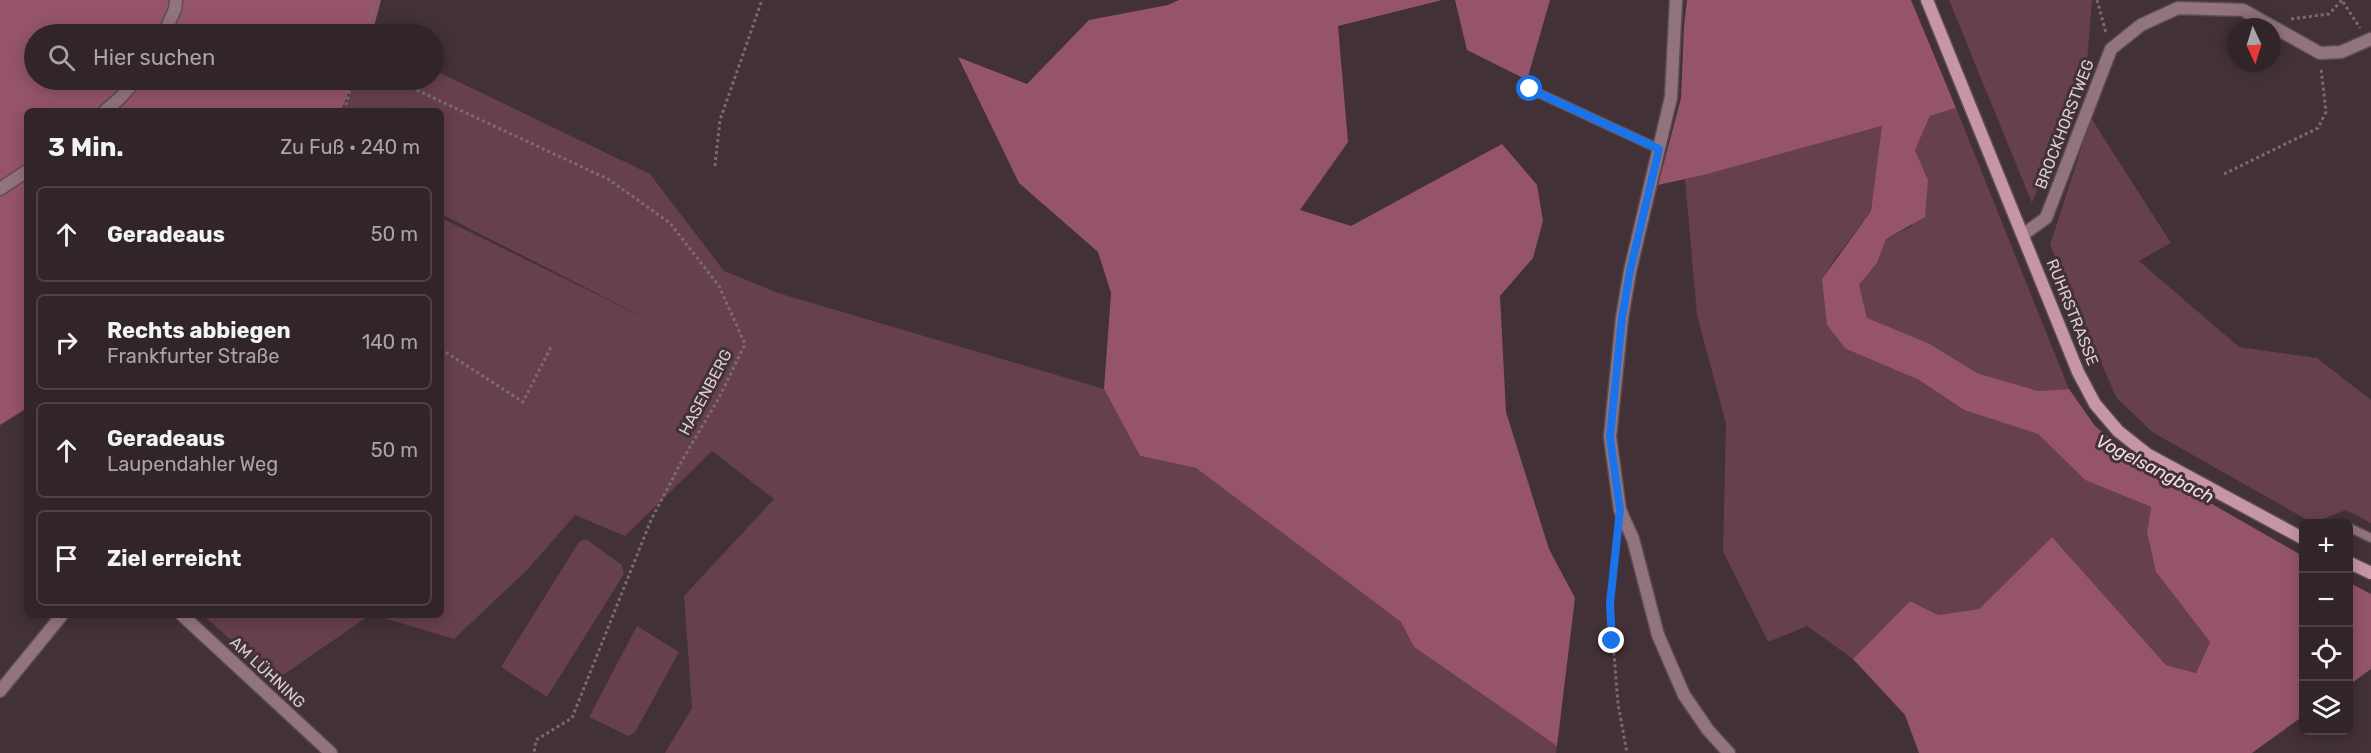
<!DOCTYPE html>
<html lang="de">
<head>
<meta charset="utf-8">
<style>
  :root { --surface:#322528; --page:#3d3134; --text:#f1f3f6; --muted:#a8a5a8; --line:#4d4245 }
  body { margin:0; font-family:Rubik,sans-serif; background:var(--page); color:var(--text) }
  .controls { position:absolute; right:18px; bottom:18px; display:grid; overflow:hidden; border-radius:9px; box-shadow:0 3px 15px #0003 }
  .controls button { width:54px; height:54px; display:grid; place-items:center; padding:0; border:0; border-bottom:2px solid var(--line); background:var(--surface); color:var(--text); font:30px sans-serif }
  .compass { position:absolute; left:2227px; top:18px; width:54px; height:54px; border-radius:50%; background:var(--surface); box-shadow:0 3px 15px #0003; rotate:176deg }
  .stop { position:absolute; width:18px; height:18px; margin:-14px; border:4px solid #1a73e8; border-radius:50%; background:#fff }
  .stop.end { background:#1a73e8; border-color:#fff; box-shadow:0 2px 6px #0008 }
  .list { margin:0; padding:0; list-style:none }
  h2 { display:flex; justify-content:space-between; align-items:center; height:78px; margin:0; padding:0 24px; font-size:26px }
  h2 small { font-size:20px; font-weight:400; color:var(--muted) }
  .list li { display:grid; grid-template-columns:39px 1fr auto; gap:18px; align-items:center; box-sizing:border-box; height:96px; margin:0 12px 12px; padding:0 12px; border:2px solid var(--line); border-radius:9px }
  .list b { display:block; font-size:22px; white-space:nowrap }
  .list p { margin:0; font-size:20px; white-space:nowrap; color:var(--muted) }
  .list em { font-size:20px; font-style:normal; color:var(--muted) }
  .icon { flex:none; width:33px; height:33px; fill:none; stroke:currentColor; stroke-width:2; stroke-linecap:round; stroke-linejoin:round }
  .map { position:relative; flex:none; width:2371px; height:753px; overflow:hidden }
  .search { position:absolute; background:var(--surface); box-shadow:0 3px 15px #0003; left:24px; top:24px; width:420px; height:66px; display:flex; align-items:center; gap:15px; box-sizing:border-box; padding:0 21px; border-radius:33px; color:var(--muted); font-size:22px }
  .panel { position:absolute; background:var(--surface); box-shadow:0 3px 15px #0003; left:24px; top:108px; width:420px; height:510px; border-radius:9px }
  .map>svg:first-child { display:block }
  .green { fill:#66404c }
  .forest { fill:#955469 }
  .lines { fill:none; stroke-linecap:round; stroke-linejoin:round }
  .stream { stroke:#945469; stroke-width:5 }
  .service-casing { stroke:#5d4d52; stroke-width:11 }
  .minor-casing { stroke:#5d4d52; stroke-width:15 }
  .tertiary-casing { stroke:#5d4d52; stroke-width:15 }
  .secondary-casing { stroke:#5d4d52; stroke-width:15 }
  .path { stroke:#7a6b6f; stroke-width:3; stroke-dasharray:3 3; stroke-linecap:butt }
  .service { stroke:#92747d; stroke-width:8 }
  .minor { stroke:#92747d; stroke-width:12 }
  .tertiary { stroke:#92747d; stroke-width:12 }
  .secondary { stroke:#c696a4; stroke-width:12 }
  .route { stroke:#1a73e8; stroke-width:8 }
  .labels { text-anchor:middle; stroke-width:6; stroke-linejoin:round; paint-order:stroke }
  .street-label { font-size:16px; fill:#d9ced1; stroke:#423136 }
  .water-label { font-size:18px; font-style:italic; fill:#f1dde2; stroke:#423136 }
</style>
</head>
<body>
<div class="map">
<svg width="2371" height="753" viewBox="0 0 2371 753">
  <rect width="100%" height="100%" fill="#423136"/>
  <g class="green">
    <polygon points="1949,0 2092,0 2087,62 2032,203"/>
    <polygon points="434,70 650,174 724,271 778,293 1104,389 1140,456 1196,468 1401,622 1414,647 1557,746 1556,753 665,753 692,708 684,596 774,499 712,451 625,536 575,515 528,569 454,639 374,615 441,615 441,218 651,321 441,214 441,111 342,111 355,80 434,80"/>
    <polygon points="1956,108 2069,389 2038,391 1977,373 1930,344 1867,319 1859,285 1877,263 1886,239 1912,226 1928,180 1915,150 1930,116"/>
    <polygon points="2091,118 2171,243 2139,261 2239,347 2317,358 2371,400 2371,523 2346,510 2313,523 2152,432 2116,397 2050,245"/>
    <polygon points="1883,126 1871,211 1837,256 1822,279 1846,349 1919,380 1964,410 2038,434 2085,480 2151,507 2147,533 2156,572 2210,642 2196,673 2166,665 2052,537 1979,609 1938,615 1910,601 1853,659 1807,626 1768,642 1723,551 1726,424 1697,315 1685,179"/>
    <polygon points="586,539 622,565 624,574 547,697 501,667 579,542"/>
    <polygon points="203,615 370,615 276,680"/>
    <polygon points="637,626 679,652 635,732 628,736 589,717"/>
  </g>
  <g class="forest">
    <polygon points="0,0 381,0 372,34 34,34 34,80 354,80 341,111 27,111 27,408 0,425"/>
    <polygon points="1179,0 1442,0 1338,26 1348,142 1300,210 1351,226 1502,144 1537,185 1543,221 1533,258 1500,296 1506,412 1549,549 1575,598 1557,746 1414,647 1401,622 1196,468 1140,456 1104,389 1111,293 1098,252 1019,183 958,57 1027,84 1089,20 1168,5"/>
    <polygon points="1455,0 1550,0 1527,80 1467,50"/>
    <polygon points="1687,0 1911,0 1956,108 1930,116 1915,150 1928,180 1925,217 1886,239 1877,263 1859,285 1867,318 1930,344 1977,373 2038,391 2069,389 2095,426 2135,460 2303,556 2303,716 2252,753 1919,753 1905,715 1853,659 1910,601 1938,615 1979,609 2052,537 2166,665 2196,673 2210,642 2156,572 2147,533 2151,507 2085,480 2038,434 1964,410 1919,380 1846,349 1827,325 1822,279 1871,211 1882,126 1703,175 1658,185 1681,98 1684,26"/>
    <polygon points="2348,582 2371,594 2371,669 2349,685"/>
  </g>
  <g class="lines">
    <g class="stream">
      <path d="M1861 0C1874 30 1863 61 1850 89L1855 102 1902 107 1909 117 1895 141V156L1915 195 1908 211 1879 227 1870 249 1844 279 1847 315 1862 334 1935 365 1961 385 2016 404 2057 426 2088 454 2183 498 2304 564"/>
      <polyline points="111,34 121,26 128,0"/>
      <polyline points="45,111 56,107 67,80"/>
      <polyline points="0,116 27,114"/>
      <polyline points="2348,590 2371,603"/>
    </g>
    <defs>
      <g id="service">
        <polyline points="1530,89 1659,149"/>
        <polyline points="2348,527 2371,538"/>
      </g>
      <g id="minor">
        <polyline points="1676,0 1671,97 1630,271 1622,318 1610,437 1620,510 1633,539 1658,635 1684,695 1708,730 1729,753"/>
        <polyline points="2024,234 2046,218 2111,49 2141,25 2178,8 2243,10 2320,53 2341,52 2371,39"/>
        <polyline points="182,615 331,753"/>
        <polyline points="0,691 62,615"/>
      </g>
      <g id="tertiary">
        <polyline points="164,34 175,9 176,0"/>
        <polyline points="105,111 120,98 136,80"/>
        <polyline points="0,189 27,171"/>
      </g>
      <g id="secondary">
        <polyline points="1927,0 2078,372 2095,404 2118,431 2147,454 2304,539"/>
        <polyline points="2348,562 2371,573"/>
      </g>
    </defs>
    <use href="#service" class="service-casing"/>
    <use href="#minor" class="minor-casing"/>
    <use href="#tertiary" class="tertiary-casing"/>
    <use href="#secondary" class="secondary-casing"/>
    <g class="path">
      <polyline points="2097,0 2106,33"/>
      <polyline points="2343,2 2360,28"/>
      <polyline points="2291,19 2329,14 2342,0"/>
      <polyline points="366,34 375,0"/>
      <polyline points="395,80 608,179 670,223 719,286 745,344 719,398 684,457 651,520 572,718 536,740 534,753"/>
      <polyline points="344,111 353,80"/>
      <polyline points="715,166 720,120 762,0"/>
      <polyline points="2224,174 2318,128 2326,112 2321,68"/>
      <polyline points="441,349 523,402 552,345"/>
      <polyline points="1617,539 1610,603 1618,704 1627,753"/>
    </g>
    <use href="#service" class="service"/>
    <use href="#minor" class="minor"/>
    <use href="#tertiary" class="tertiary"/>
    <use href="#secondary" class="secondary"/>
  </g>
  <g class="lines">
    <polyline class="route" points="1530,89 1659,149 1630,271 1622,318 1616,377 1610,437 1620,510 1610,603 1612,641"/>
  </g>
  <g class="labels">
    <g class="street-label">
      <text transform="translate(2064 124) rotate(-69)" y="6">BROCKHORSTWEG</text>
      <text transform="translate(2073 312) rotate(68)" y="6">RUHRSTRASSE</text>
      <text transform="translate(705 392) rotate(-62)" y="6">HASENBERG</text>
      <text transform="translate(268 672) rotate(43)" y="6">AM LÜHNING</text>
    </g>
    <g class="water-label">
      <text transform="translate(2155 469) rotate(27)" y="6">Vogelsangbach</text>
    </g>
  </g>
</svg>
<div class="controls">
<button>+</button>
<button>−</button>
<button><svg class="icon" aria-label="locate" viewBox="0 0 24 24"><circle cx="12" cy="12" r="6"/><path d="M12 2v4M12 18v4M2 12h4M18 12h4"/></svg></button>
<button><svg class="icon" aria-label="layers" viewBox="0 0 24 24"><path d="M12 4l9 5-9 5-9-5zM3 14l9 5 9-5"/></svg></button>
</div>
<svg class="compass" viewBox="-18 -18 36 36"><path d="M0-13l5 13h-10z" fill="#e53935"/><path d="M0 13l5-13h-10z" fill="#a8a5a8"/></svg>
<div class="stop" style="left:1530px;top:89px"></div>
<div class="stop end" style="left:1612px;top:641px"></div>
<div class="search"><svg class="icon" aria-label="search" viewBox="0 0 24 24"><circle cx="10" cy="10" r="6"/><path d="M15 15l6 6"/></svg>Hier suchen</div>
<section class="panel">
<h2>3 Min.<small>Zu Fuß · 240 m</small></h2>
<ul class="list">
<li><svg class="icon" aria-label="ahead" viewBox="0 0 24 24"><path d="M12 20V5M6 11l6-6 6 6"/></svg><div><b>Geradeaus</b></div><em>50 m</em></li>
<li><svg class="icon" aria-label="right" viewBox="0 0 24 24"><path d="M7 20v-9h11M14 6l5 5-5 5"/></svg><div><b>Rechts abbiegen</b><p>Frankfurter Straße</p></div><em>140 m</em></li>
<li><svg class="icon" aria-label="ahead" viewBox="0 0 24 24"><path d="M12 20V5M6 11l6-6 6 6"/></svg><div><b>Geradeaus</b><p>Laupendahler Weg</p></div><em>50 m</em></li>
<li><svg class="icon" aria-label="arrive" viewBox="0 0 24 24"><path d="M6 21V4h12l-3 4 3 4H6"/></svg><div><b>Ziel erreicht</b></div></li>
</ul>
</section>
</div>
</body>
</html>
